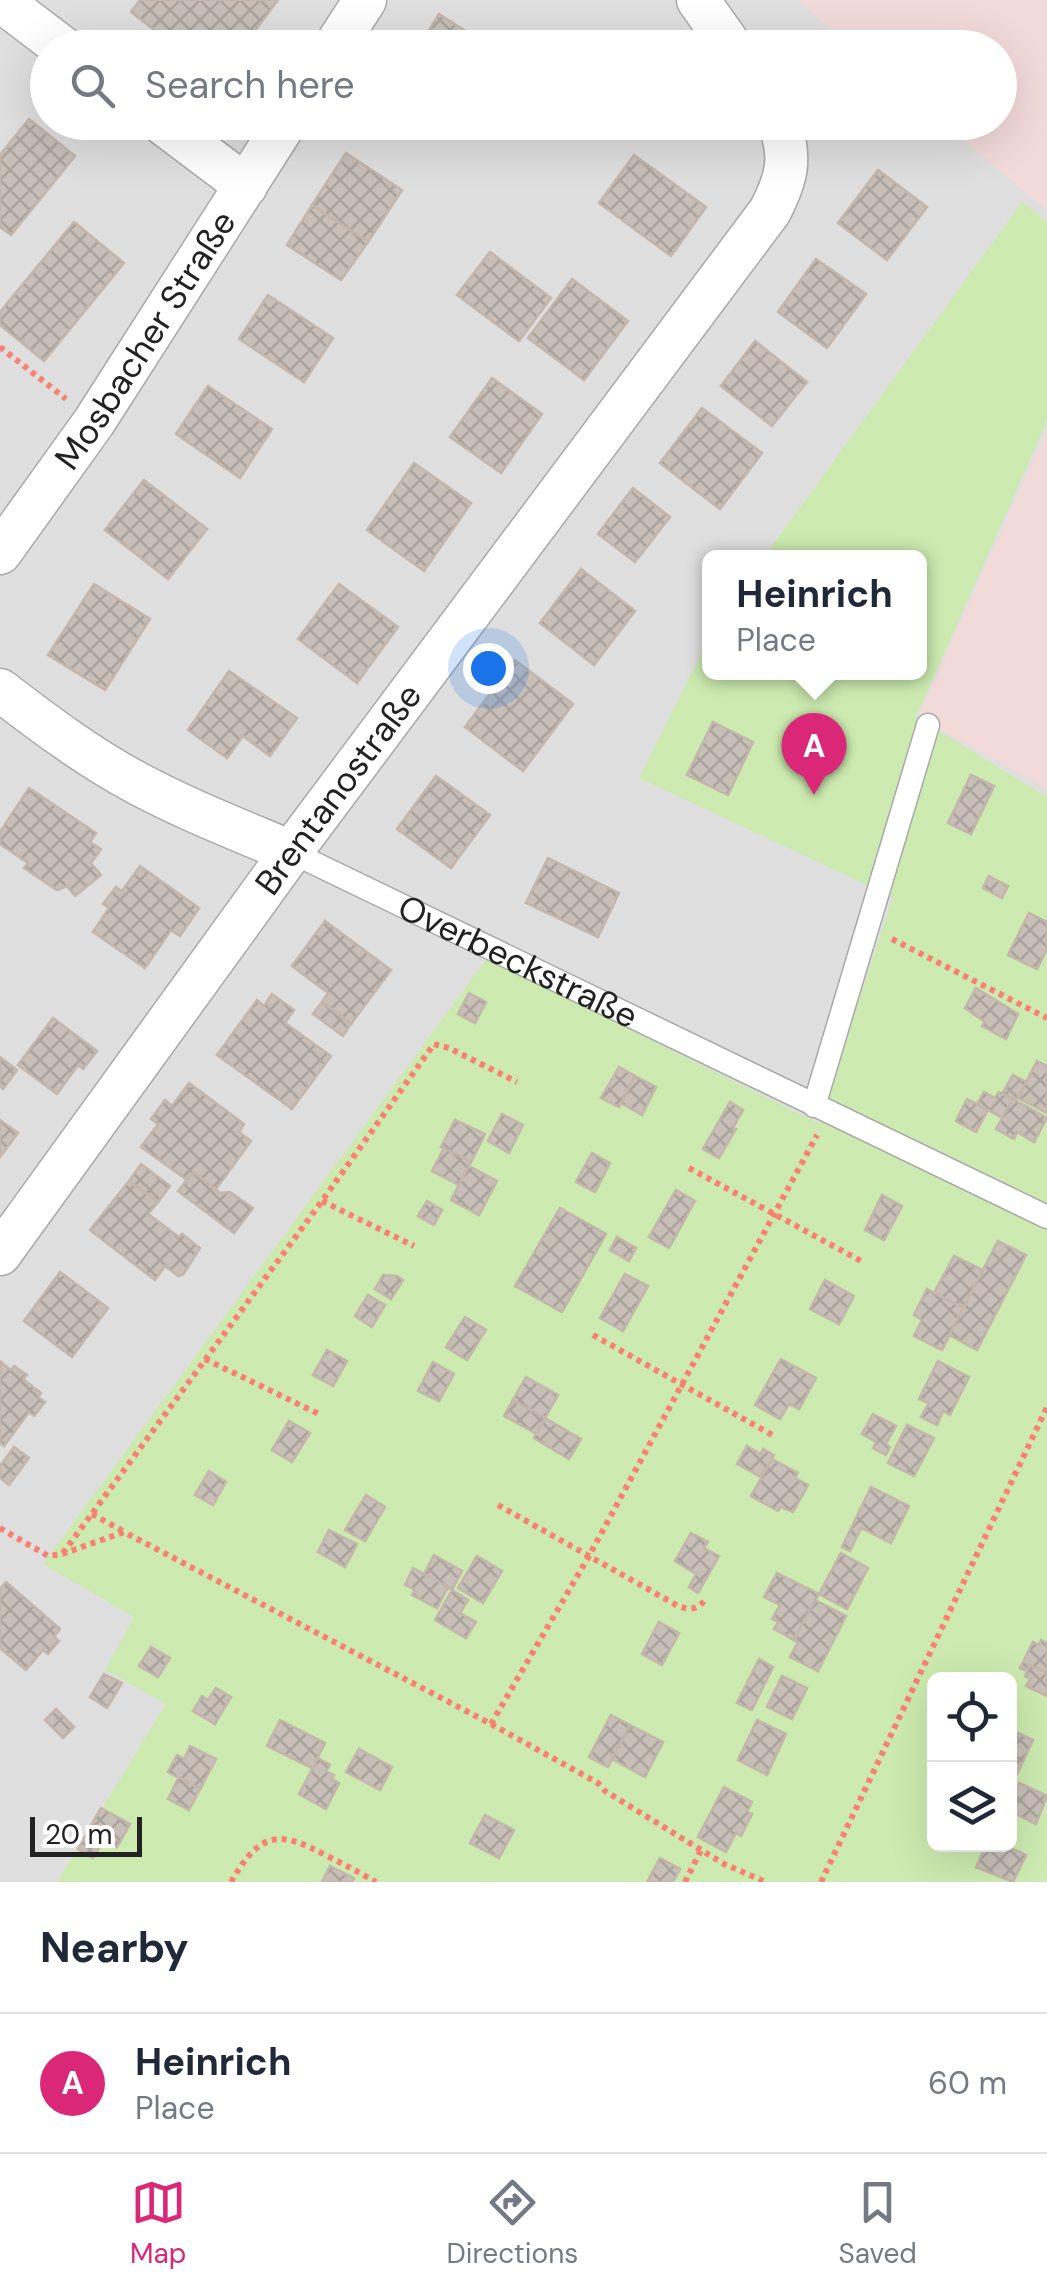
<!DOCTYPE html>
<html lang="en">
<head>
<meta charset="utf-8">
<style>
  :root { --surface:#fff; --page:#f6f6f7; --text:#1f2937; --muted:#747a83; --line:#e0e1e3; --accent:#db2777 }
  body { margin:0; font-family:"DM Sans",sans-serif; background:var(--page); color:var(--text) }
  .controls { position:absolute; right:30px; bottom:30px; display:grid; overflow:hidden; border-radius:15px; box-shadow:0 10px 40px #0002 }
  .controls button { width:90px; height:90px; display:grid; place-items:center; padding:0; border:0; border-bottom:2px solid var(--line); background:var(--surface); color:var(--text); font:50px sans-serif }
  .scale { position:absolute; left:30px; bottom:25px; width:112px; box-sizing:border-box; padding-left:10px; border:5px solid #222; border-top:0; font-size:28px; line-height:35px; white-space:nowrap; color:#222; -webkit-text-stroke:8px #fff; paint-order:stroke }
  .you { position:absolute; left:488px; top:668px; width:35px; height:35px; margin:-25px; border:8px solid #fff; border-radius:50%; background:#1a73e8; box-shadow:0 0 0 15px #1a73e833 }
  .badge { display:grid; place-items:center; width:65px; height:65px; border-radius:50%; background:var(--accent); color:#fff; font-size:32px; font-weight:700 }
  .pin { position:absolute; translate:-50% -82px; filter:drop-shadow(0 2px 5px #0008) }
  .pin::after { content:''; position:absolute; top:52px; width:35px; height:30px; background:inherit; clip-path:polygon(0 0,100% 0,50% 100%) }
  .popup { position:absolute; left:702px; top:550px; width:225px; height:130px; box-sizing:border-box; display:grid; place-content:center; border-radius:15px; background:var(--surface); filter:drop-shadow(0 2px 8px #0005); font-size:32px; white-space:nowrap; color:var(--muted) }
  .popup b { font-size:38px; color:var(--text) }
  .popup::after { content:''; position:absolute; left:50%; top:100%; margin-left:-20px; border:20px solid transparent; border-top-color:var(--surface) }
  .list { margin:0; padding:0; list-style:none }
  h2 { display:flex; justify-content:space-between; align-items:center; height:130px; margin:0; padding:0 40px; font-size:42px }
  h2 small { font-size:32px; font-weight:400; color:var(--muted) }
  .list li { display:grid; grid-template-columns:65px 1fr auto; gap:30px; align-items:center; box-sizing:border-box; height:140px; padding:0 40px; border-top:2px solid var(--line) }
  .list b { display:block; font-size:38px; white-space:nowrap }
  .list p { margin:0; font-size:32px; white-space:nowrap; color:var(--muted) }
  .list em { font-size:32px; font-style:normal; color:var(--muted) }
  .icon { flex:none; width:55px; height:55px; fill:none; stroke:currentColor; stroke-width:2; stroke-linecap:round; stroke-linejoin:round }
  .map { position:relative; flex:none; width:1047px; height:1882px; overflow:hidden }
  .search { position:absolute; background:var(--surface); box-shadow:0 10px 40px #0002; left:30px; right:30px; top:30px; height:110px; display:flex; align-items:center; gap:25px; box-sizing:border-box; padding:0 35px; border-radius:55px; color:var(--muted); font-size:38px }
  .sheet { height:270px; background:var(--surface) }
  nav { display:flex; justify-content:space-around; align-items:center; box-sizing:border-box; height:140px; border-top:2px solid var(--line); background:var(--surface); font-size:28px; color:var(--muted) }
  nav a { display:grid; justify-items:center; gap:5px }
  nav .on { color:var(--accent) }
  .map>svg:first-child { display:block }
  .residential { fill:#e0dfdf; fill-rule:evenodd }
  .commercial { fill:#f2dad9 }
  .garden { fill:#cdebb0; fill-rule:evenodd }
  .building { fill:url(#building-cross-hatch); stroke:#c4b6ab; stroke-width:2.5 }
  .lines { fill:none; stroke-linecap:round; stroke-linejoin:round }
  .service-casing { stroke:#a9a9a9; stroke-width:25 }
  .minor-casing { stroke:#a9a9a9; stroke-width:45 }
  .path { stroke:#fa8072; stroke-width:6; stroke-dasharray:5 5; stroke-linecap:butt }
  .service { stroke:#fff; stroke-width:22 }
  .minor { stroke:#fff; stroke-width:42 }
  .labels { text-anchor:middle; stroke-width:8; stroke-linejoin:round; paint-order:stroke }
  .street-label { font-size:35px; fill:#222; stroke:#fff }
</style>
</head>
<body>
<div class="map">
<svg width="1047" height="1882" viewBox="0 0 1047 1882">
  <defs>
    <pattern id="building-cross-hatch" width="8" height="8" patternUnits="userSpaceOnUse" patternTransform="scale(2.5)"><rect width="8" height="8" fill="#c7bfb8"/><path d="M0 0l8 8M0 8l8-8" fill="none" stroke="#aba49e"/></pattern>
  </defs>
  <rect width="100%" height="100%" fill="#f2efe9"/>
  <path class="residential" d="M0 0H1047V1882H0ZM48 48H1000V122H48ZM709 558H919V672H709ZM934 1680H1010V1844H934Z"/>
  <g class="commercial">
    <polygon points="797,0 1047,0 1047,210 943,123 1000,122 1000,48 853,47"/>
    <polygon points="1047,430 1047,789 918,717"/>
  </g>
  <path class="garden" d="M1022 202 1047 222V421L916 717 1047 797V1882H57L166 1704 105 1670 134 1617 43 1564 487 958 818 1123 893 897 639 778 709 638V672H919V558L764 557ZM934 1680H1010V1844H934Z"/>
  <g class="building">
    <polygon points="140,0 278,0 242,48 178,48 131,12"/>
    <polygon points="439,14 492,48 418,48"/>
    <polygon points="29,119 75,156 11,235 0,227 0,155"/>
    <polygon points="413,122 449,122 439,138"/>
    <polygon points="346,153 402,190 368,242 312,205"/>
    <polygon points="634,155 706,207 671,256 599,203"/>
    <polygon points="878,170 927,207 887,260 838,223"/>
    <polygon points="312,205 368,242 341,280 287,245"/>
    <polygon points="74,222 124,263 44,361 0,325 0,312"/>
    <polygon points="490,252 551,298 519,341 457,295"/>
    <polygon points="816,259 866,294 827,348 778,312"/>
    <polygon points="572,279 628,321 584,380 528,338"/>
    <polygon points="268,295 333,338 304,382 239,339"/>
    <polygon points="755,341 807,382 772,426 721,386"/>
    <polygon points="492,378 542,414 501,473 450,437"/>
    <polygon points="208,386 272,429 240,478 176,434"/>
    <polygon points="702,408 762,453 720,509 660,463"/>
    <polygon points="414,463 471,503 424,571 367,530"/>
    <polygon points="144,480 207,529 168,579 105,530"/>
    <polygon points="633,488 670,517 635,562 598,534"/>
    <polygon points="581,569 635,611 594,665 540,623"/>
    <polygon points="94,584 150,619 105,690 48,655"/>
    <polygon points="339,584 398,627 357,683 298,639"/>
    <polygon points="515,660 573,704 523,771 465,727"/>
    <polygon points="229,671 297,718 270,756 243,736 227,758 188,730"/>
    <polygon points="713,722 753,742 728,795 687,775"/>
    <polygon points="971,775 994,786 971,834 948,823"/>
    <polygon points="436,776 490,815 451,868 397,829"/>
    <polygon points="29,788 96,833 90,842 101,849 91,863 101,875 75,896 67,886 57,890 24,868 28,863 0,844 0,832"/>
    <polygon points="548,858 619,893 598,937 526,903"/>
    <polygon points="140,866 199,908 180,936 171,930 145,968 93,932 109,908 103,904 116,887 122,891"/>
    <polygon points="989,876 1008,886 1002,898 983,888"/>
    <polygon points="1029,913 1047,922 1047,949 1037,969 1008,955"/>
    <polygon points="325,921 391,970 351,1024 322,1002 328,993 292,966"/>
    <polygon points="976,988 1018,1014 1006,1039 982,1026 985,1022 965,1008"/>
    <polygon points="469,993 486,1002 475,1023 458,1014"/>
    <polygon points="272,994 294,1010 285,1023 331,1056 292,1109 217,1055 257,1000 264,1006"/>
    <polygon points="322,1002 351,1024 343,1036 313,1014"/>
    <polygon points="53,1018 97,1051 83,1069 78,1065 57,1094 18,1065"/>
    <polygon points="0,1057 17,1070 3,1089 0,1086"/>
    <polygon points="1037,1061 1047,1066 1047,1113 1018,1098"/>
    <polygon points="619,1067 635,1076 619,1107 601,1098"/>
    <polygon points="1013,1075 1026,1082 1016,1101 1002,1094"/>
    <polygon points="635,1076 656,1087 642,1115 621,1103"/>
    <polygon points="189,1083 244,1124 239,1132 251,1141 216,1189 193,1172 187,1180 141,1147 158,1124 151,1119 165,1100 172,1106"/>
    <polygon points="984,1092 995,1098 999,1092 1013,1099 1003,1118 977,1104"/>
    <polygon points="967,1099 988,1110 976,1132 956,1121"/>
    <polygon points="1013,1099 1047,1118 1034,1142 1017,1132 1014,1139 996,1129"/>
    <polygon points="730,1102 743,1110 733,1128 736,1129 719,1158 703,1149"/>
    <polygon points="502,1114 523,1125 509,1153 488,1141"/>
    <polygon points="0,1120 18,1133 0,1157"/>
    <polygon points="455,1120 485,1134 471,1162 441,1147"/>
    <polygon points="444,1148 471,1162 459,1185 432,1171"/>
    <polygon points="592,1153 610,1163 595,1192 576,1182"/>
    <polygon points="141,1164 170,1186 158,1202 129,1181"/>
    <polygon points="469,1166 497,1181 479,1215 451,1200"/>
    <polygon points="193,1172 220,1193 230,1192 253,1208 234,1233 178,1191"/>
    <polygon points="129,1181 158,1202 148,1214 179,1237 182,1234 200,1248 183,1275 178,1276 165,1266 155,1280 90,1230"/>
    <polygon points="676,1190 695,1201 669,1248 649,1237"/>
    <polygon points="882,1195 902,1206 884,1240 865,1230"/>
    <polygon points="427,1201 442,1210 434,1225 418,1216"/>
    <polygon points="560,1208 606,1234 562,1312 515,1286"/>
    <polygon points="617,1237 636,1248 629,1261 610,1250"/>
    <polygon points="998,1241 1026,1255 977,1350 949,1335"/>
    <polygon points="954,1256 983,1270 963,1308 934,1293"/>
    <polygon points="60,1272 108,1308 72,1357 24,1321"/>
    <polygon points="625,1274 648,1286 623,1331 600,1318"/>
    <polygon points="383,1275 397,1276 403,1280 391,1299 375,1289"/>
    <polygon points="825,1280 854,1296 839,1324 810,1309"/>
    <polygon points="927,1289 963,1308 942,1350 914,1336 922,1320 914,1315"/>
    <polygon points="368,1295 385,1305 372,1327 355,1316"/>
    <polygon points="465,1317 486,1330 467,1360 446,1347"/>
    <polygon points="327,1350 347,1361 333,1386 313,1375"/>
    <polygon points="781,1359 816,1378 799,1409 789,1404 780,1419 755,1405"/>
    <polygon points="0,1361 11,1370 14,1366 27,1375 23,1379 41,1393 38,1397 45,1402 34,1416 29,1412 4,1446 0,1443"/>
    <polygon points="938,1361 969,1377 950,1415 943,1411 937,1425 921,1417 929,1403 919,1399"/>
    <polygon points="433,1362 454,1374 439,1401 418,1391"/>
    <polygon points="526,1377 558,1395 545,1418 513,1400"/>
    <polygon points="513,1400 545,1418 537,1434 504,1416"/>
    <polygon points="873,1414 896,1426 886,1444 890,1447 886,1455 873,1448 876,1442 862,1434"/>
    <polygon points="545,1418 581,1439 569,1459 534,1438"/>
    <polygon points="289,1421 310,1433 292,1462 272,1450"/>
    <polygon points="907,1425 934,1438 914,1476 888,1463"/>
    <polygon points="747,1446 761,1454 763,1449 774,1455 761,1477 737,1464"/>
    <polygon points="14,1447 29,1458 9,1485 0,1478 0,1466"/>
    <polygon points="772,1459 798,1473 795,1478 808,1485 793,1512 781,1507 778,1511 751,1496"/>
    <polygon points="209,1471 226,1482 213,1505 195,1495"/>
    <polygon points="871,1487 909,1506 891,1543 861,1528 850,1551 842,1547"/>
    <polygon points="366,1495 385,1507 365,1541 345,1530"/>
    <polygon points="329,1530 357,1544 345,1567 318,1552"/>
    <polygon points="691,1533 708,1542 704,1548 719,1556 698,1593 689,1587 696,1574 675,1561"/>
    <polygon points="841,1553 868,1568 847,1609 819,1594"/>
    <polygon points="434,1555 462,1571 452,1590 424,1574"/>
    <polygon points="477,1556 502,1571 483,1603 458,1588"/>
    <polygon points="413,1568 448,1587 437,1608 412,1595 415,1590 405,1585"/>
    <polygon points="777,1573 819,1594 794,1640 774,1629 778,1622 772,1619 780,1605 764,1597"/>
    <polygon points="6,1582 60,1629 54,1637 59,1641 48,1654 43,1650 26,1670 0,1648 0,1589"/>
    <polygon points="452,1590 468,1600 460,1613 476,1622 466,1638 435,1620"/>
    <polygon points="815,1600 846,1616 818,1671 790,1657 798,1642 794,1640"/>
    <polygon points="659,1622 679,1633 662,1665 642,1654"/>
    <polygon points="1041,1640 1047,1643 1047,1673 1030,1665 1027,1671 1020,1668 1033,1642 1039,1645"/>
    <polygon points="151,1647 170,1658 158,1677 139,1666"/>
    <polygon points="759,1659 773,1667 752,1710 737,1703"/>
    <polygon points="1030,1665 1047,1673 1047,1696 1026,1686 1030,1679 1025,1676"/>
    <polygon points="104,1674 122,1683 107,1708 90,1697"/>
    <polygon points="782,1676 807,1688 792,1719 767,1707"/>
    <polygon points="216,1688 231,1697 215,1724 193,1711 202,1696 208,1700"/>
    <polygon points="56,1709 74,1727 63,1738 45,1720"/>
    <polygon points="611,1715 630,1725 608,1767 589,1757"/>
    <polygon points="280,1720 325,1743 312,1768 267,1746"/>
    <polygon points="757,1720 786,1734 767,1775 738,1760"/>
    <polygon points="630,1725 663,1742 645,1777 612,1759"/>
    <polygon points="1012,1730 1033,1740 1017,1774 1010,1770 1010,1736"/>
    <polygon points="190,1746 216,1759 200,1789 168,1772 177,1755 184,1759"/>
    <polygon points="359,1749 392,1767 380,1790 346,1772"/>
    <polygon points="318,1758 330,1765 326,1771 334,1775 332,1779 339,1783 326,1809 299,1794"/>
    <polygon points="179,1777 200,1789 189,1810 168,1799"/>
    <polygon points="1019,1783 1047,1796 1036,1824 1010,1811 1010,1804"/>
    <polygon points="724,1787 752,1802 747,1812 752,1814 741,1836 736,1833 726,1852 698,1837"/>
    <polygon points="101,1808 130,1824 117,1847 104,1840 93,1858 78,1849"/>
    <polygon points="485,1815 514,1830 499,1858 470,1843"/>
    <polygon points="986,1844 1002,1844 1026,1855 1013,1882 976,1867"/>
    <polygon points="660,1858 680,1869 673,1882 647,1882"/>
    <polygon points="330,1866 354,1878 352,1882 322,1882"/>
  </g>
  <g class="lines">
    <defs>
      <g id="service">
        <path id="s1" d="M291 852 1047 1217"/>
        <polyline points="814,1106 928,725"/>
      </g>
      <g id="minor">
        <polyline points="0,0 63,48"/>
        <polyline points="698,0 732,48"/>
        <polyline points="334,48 365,0"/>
        <polyline points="161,122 246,186"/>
        <path id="s2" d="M0 553 94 422 286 122"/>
        <path d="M0 690C43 723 87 756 135 782 185 809 239 830 291 852"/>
        <path id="s3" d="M0 1254 291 852 770 211C787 178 792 158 779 122"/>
      </g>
    </defs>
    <use href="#service" class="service-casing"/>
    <use href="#minor" class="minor-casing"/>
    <g class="path">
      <polyline points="901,48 912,43"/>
      <polyline points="0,347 66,399"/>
      <polyline points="892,939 1047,1018"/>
      <polyline points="689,1168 863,1262"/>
      <polyline points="322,1201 414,1246"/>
      <polyline points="593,1335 776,1437"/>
      <polyline points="205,1359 319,1414"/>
      <path d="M498 1505 678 1606C689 1610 697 1610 705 1600"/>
      <polyline points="92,1514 123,1531"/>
      <polyline points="0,1528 48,1556 62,1554 124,1532 491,1724 598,1783 605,1791 724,1864 766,1882"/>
      <polyline points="63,1553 322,1201 434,1044 449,1048 517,1082"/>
      <polyline points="491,1724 589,1556 817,1135"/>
      <path d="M231 1882C260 1832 278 1829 327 1856 344 1864 360 1873 376 1882"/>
      <polyline points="685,1882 701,1850"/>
      <polyline points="821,1882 1047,1407"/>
    </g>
    <use href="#service" class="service"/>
    <use href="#minor" class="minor"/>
  </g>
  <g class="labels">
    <g class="street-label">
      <text dy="12" stroke="none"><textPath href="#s2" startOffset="258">Mosbacher Straße</textPath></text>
      <text dy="12" stroke="none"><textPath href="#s3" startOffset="575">Brentanostraße</textPath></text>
      <text dy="12" stroke="none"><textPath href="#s1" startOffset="252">Overbeckstraße</textPath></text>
    </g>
  </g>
</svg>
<div class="controls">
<button><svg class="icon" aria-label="locate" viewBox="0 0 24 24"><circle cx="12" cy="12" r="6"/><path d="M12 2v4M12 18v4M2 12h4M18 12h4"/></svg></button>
<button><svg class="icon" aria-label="layers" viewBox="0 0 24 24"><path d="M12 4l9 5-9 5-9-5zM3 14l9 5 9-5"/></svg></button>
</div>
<div class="scale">20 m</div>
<div class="you"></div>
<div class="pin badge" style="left:814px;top:795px">A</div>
<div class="popup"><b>Heinrich</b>Place</div>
<div class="search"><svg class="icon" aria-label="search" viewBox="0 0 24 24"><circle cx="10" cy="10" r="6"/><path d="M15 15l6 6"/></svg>Search here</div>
</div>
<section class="sheet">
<h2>Nearby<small></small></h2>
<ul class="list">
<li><span class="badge">A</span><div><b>Heinrich</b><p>Place</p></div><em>60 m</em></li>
</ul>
</section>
<nav>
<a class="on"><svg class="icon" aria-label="map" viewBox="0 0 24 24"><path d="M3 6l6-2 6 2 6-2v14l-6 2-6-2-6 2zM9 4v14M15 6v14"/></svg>Map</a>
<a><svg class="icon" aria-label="directions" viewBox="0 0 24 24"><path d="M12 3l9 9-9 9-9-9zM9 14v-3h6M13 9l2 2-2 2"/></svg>Directions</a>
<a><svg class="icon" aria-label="saved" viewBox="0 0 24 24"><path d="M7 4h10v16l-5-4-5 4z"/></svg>Saved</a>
</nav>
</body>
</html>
